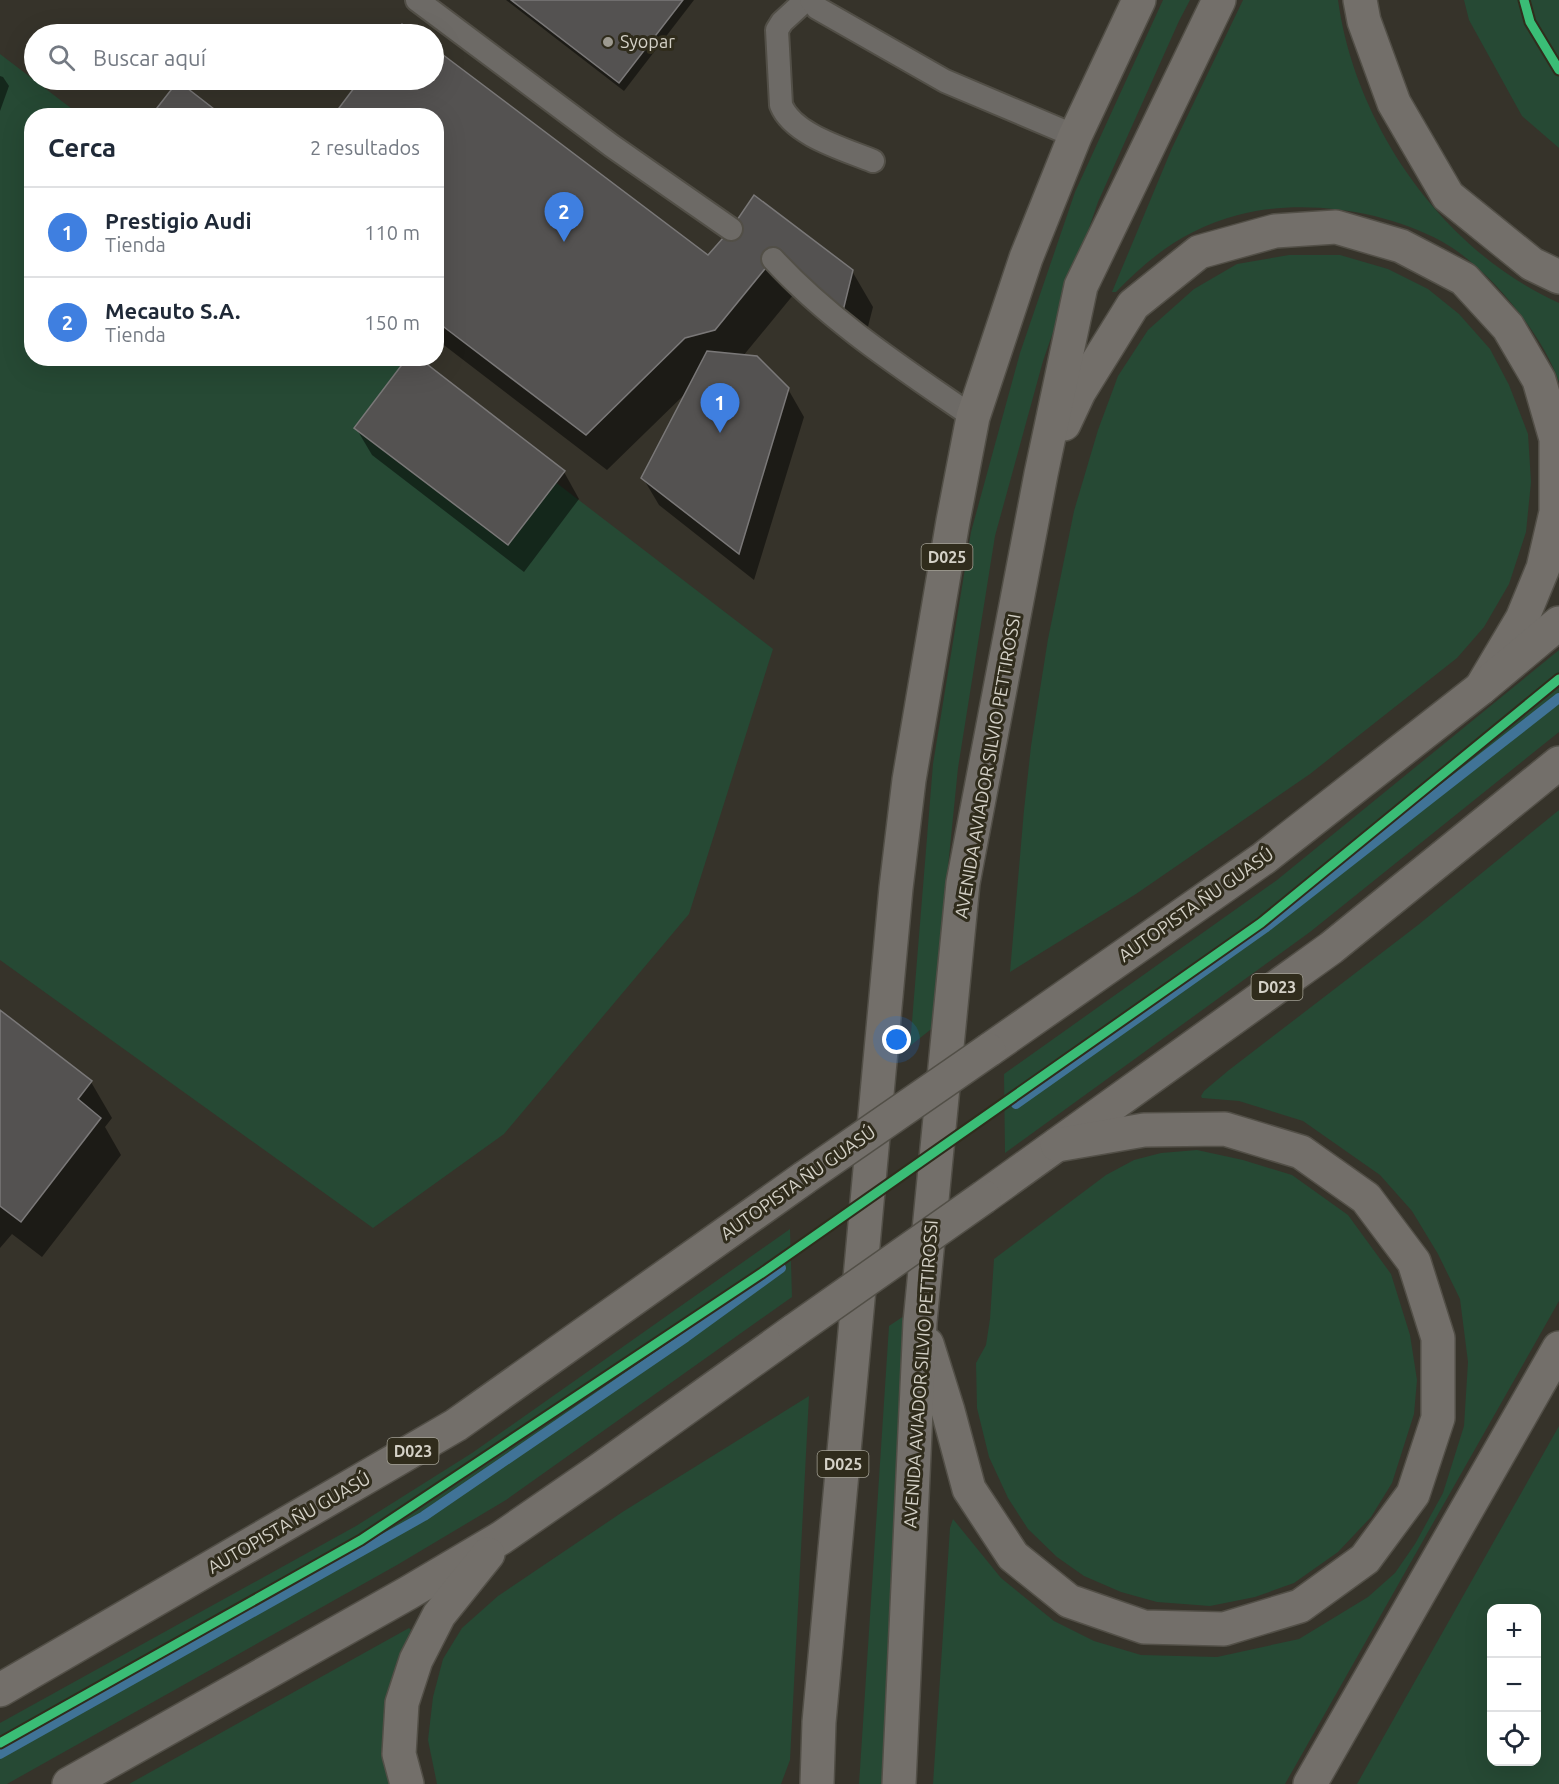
<!DOCTYPE html>
<html lang="es">
<head>
<meta charset="utf-8">
<style>
  :root { --surface:#fff; --page:#f2f2f3; --text:#1f2937; --muted:#747a83; --line:#e0e1e3; --accent:#db2777 }
  body { margin:0; font-family:Ubuntu,sans-serif; background:var(--page); color:var(--text) }
  .controls { position:absolute; right:18px; bottom:18px; display:grid; overflow:hidden; border-radius:12px; box-shadow:0 6px 24px #0002 }
  .controls button { width:54px; height:54px; display:grid; place-items:center; padding:0; border:0; border-bottom:2px solid var(--line); background:var(--surface); color:var(--text); font:30px sans-serif }
  .you { position:absolute; left:897px; top:1040px; width:21px; height:21px; margin:-15px; border:4px solid #fff; border-radius:50%; background:#1a73e8; box-shadow:0 0 0 9px #1a73e833 }
  .badge { display:grid; place-items:center; width:39px; height:39px; border-radius:50%; background:var(--accent); color:#fff; font-size:20px; font-weight:700 }
  .pin { position:absolute; translate:-50% -50px; filter:drop-shadow(0 2px 3px #0008) }
  .pin::after { content:''; position:absolute; top:32px; width:21px; height:18px; background:inherit; clip-path:polygon(0 0,100% 0,50% 100%) }
  .list { margin:0; padding:0; list-style:none }
  h2 { display:flex; justify-content:space-between; align-items:center; height:78px; margin:0; padding:0 24px; font-size:26px }
  h2 small { font-size:20px; font-weight:400; color:var(--muted) }
  .list li { display:grid; grid-template-columns:39px 1fr auto; gap:18px; align-items:center; box-sizing:border-box; height:90px; padding:0 24px; border-top:2px solid var(--line) }
  .list b { display:block; font-size:22px; white-space:nowrap }
  .list p { margin:0; font-size:20px; white-space:nowrap; color:var(--muted) }
  .list em { font-size:20px; font-style:normal; color:var(--muted) }
  .icon { flex:none; width:33px; height:33px; fill:none; stroke:currentColor; stroke-width:2; stroke-linecap:round; stroke-linejoin:round }
  .map { position:relative; flex:none; width:1559px; height:1784px; overflow:hidden }
  .search { position:absolute; background:var(--surface); box-shadow:0 6px 24px #0002; left:24px; top:24px; width:420px; height:66px; display:flex; align-items:center; gap:15px; box-sizing:border-box; padding:0 21px; border-radius:33px; color:var(--muted); font-size:22px }
  .panel { position:absolute; background:var(--surface); box-shadow:0 6px 24px #0002; left:24px; top:108px; width:420px; height:258px; border-radius:24px }
  .map>svg:first-child { display:block }
  .green { fill:#264934; fill-rule:evenodd }
  .shadow { fill:#0007 }
  .lines { fill:none; stroke-linecap:round; stroke-linejoin:round }
  .stream { stroke:#407397; stroke-width:10 }
  .building { fill:#545251; stroke:#7a7878; stroke-width:1.5 }
  .lane-casing { stroke:#524f47; stroke-width:26 }
  .highway-casing { stroke:#524f47; stroke-width:36 }
  .lane { stroke:#6d6a66; stroke-width:22 }
  .highway { stroke:#736f6a; stroke-width:33 }
  .highway-bridge-casing { stroke:#524f47; stroke-width:36; stroke-linecap:butt }
  .highway-bridge { stroke:#736f6a; stroke-width:33 }
  .cycleway-casing { stroke:#302c1c; stroke-width:13 }
  .cycleway { stroke:#3abd76; stroke-width:9 }
  .poi-dot { fill:#9d9a90; stroke:#302c1c; stroke-width:2 }
  .labels { text-anchor:middle; stroke-width:6; stroke-linejoin:round; paint-order:stroke }
  .shield { fill:#302c1c; stroke:#a3a094; stroke-width:1.5 }
  .shield-label { font-size:16px; font-weight:bold; fill:#d4d1c7 }
  .poi-label { font-size:18px; fill:#d4d1c7; stroke:#302c1c; text-anchor:start }
  .street-label { font-size:18px; fill:#d4d1c7; stroke:#302c1c }
</style>
</head>
<body>
<div class="map">
<svg width="1559" height="1784" viewBox="0 0 1559 1784">
  <rect width="100%" height="100%" fill="#36332a"/>
  <g class="green">
    <polygon points="1163,0 1190,0 1179,21 1098,202 1043,361 995,536 958,768 941,936 935,1026 910,1046 933,764 971,532 1020,353 1075,192"/>
    <path d="M1243 0H1338C1355 125 1443 251 1559 303V382C1543 334 1486 265 1441 241 1384 210 1301 198 1238 215 1186 229 1152 255 1116 292H1112L1172 148Z"/>
    <polygon points="1464,0 1559,0 1559,148 1522,116 1469,20"/>
    <polygon points="0,54 80,115 32,116 32,358 395,359 773,649 689,914 504,1134 373,1228 0,960"/>
    <polygon points="1289,255 1340,255 1388,269 1428,289 1459,314 1490,349 1509,385 1528,434 1531,482 1526,532 1509,584 1484,627 1457,658 1310,774 1136,894 1010,972 1024,810 1031,746 1048,639 1074,511 1098,430 1118,376 1148,330 1194,289 1237,264"/>
    <polygon points="1559,650 1559,732 1310,932 1005,1153 1004,1074 1277,880"/>
    <polygon points="1559,810 1559,1301 1285,1784 933,1784 950,1528 953,1519 1001,1578 1054,1621 1094,1641 1141,1655 1217,1657 1299,1639 1368,1597 1395,1573 1415,1544 1443,1493 1464,1426 1468,1362 1460,1299 1438,1254 1412,1211 1380,1175 1303,1121 1239,1101 1202,1098 1201,1096 1204,1091 1229,1070 1418,925"/>
    <polygon points="1197,1150 1243,1160 1292,1175 1348,1215 1391,1274 1410,1335 1417,1380 1414,1414 1392,1483 1371,1517 1338,1552 1294,1583 1255,1597 1210,1606 1157,1602 1121,1592 1084,1576 1057,1557 1028,1529 1008,1498 989,1457 977,1408 976,1363 986,1345 990,1319 994,1259 1106,1175 1134,1160 1161,1153"/>
    <polygon points="790,1229 792,1297 506,1500 397,1565 7,1784 0,1784 0,1723 356,1526 472,1453"/>
    <polygon points="913,1310 882,1784 859,1784 889,1326"/>
    <polygon points="809,1396 790,1760 781,1784 437,1784 428,1740 433,1697 443,1659 462,1628 498,1596 624,1511"/>
    <path d="M1559 1426V1784H1357ZM1492 1608H1536V1762H1492Z"/>
    <polygon points="409,1628 411,1630 396,1665 385,1708 392,1784 129,1784"/>
  </g>
  <g class="shadow">
    <polygon points="506,0 694,0 624,91"/>
    <polygon points="434,50 709,257 852,271 873,307 862,350 794,294 743,356 788,389 804,417 754,580 659,505 643,478 686,393 607,470 436,339 436,116 335,116 362,80 434,80"/>
    <polygon points="0,76 3,77 9,86 0,111"/>
    <polygon points="356,428 564,472 579,499 524,572 372,455"/>
    <polygon points="0,1012 91,1082 112,1118 105,1127 121,1155 42,1257 12,1234 0,1248"/>
  </g>
  <g class="lines">
    <g class="stream">
      <polyline points="1016,1104 1265,928 1559,698"/>
      <polyline points="0,1754 424,1516 686,1337 781,1268"/>
    </g>
  </g>
  <g class="building">
    <polygon points="511,0 683,0 619,83"/>
    <polygon points="402,24 415,34 394,34"/>
    <polygon points="434,48 708,255 731,229 754,195 853,270 842,315 773,259 715,330 685,338 586,435 436,321 436,116 333,116 360,80 434,80"/>
    <polygon points="178,81 223,116 166,116 157,108"/>
    <polygon points="707,351 757,356 789,388 739,554 641,478"/>
    <polygon points="407,358 419,358 565,471 508,545 354,428"/>
    <polygon points="0,1010 92,1081 78,1099 101,1118 21,1222 0,1206"/>
  </g>
  <g class="lines">
    <defs>
      <g id="lane">
        <polyline points="417,0 612,146 731,229"/>
        <path d="M806 0 782 22 777 30 781 105C793 135 844 149 873 161"/>
        <polyline points="811,0 817,8 945,81 1075,136"/>
        <path d="M773 259C831 322 904 369 973 417"/>
      </g>
      <g id="highway">
        <polyline points="1360,0 1364,21 1394,103 1448,196 1532,264 1559,277"/>
        <polyline points="1064,424 1079,392 1133,305 1199,252 1275,231 1336,227 1401,246 1464,279 1508,327 1539,380 1556,439 1556,512 1543,568 1522,619 1481,688"/>
        <polyline points="989,1050 1264,858 1481,688 1559,623"/>
        <polyline points="984,1197 1331,948 1559,763"/>
        <polyline points="927,1344 948,1411 969,1489 1013,1556 1069,1601 1144,1627 1224,1629 1300,1606 1365,1559 1413,1494 1438,1418 1438,1338 1414,1262 1366,1198 1301,1152 1225,1129 1144,1130 1057,1145"/>
        <polyline points="0,1690 456,1425 804,1178"/>
        <polyline points="69,1784 408,1593 501,1538 598,1471 795,1330"/>
        <polyline points="407,1784 399,1754 402,1703 416,1660 439,1615 488,1554"/>
        <polyline points="817,1784 819,1722 896,888 909,780 953,521 973,417 1026,258 1075,136 1139,0"/>
        <polyline points="899,1784 920,1322 963,883 1041,474 1081,286 1219,0"/>
        <polyline points="1310,1784 1559,1348"/>
      </g>
    </defs>
    <use href="#lane" class="lane-casing"/>
    <use href="#highway" class="highway-casing"/>
    <use href="#lane" class="lane"/>
    <use href="#highway" class="highway"/>
    <defs>
      <g id="highway-bridge">
        <polyline points="804,1178 989,1050"/>
        <polyline points="795,1330 984,1197"/>
      </g>
    </defs>
    <use href="#highway-bridge" class="highway-bridge-casing"/>
    <use href="#highway-bridge" class="highway-bridge"/>
    <defs>
      <g id="cycleway">
        <polyline points="1524,0 1530,22 1559,70"/>
        <polyline points="0,1743 361,1540 762,1273 1261,923 1559,679"/>
      </g>
    </defs>
    <use href="#cycleway" class="cycleway-casing"/>
    <use href="#cycleway" class="cycleway"/>
  </g>
  <circle class="poi-dot" cx="608" cy="42" r="6"/>
  <g class="labels">
    <g class="shield">
      <rect x="921.5" y="544" width="51" height="26" rx="4.5"/>
      <rect x="1251.5" y="974" width="51" height="26" rx="4.5"/>
      <rect x="387.5" y="1438" width="51" height="26" rx="4.5"/>
      <rect x="817.5" y="1451" width="51" height="26" rx="4.5"/>
    </g>
    <g class="shield-label">
      <text x="947" y="563">D025</text>
      <text x="1277" y="993">D023</text>
      <text x="413" y="1457">D023</text>
      <text x="843" y="1470">D025</text>
    </g>
    <g class="poi-label">
      <text x="620" y="48">Syopar</text>
    </g>
    <g class="street-label">
      <text transform="translate(988 766) rotate(-80)" y="6">AVENIDA AVIADOR SILVIO PETTIROSSI</text>
      <text transform="translate(1196 905) rotate(-35)" y="6">AUTOPISTA ÑU GUASÚ</text>
      <text transform="translate(798 1183) rotate(-35)" y="6">AUTOPISTA ÑU GUASÚ</text>
      <text transform="translate(921 1374) rotate(-86)" y="6">AVENIDA AVIADOR SILVIO PETTIROSSI</text>
      <text transform="translate(289 1523) rotate(-30)" y="6">AUTOPISTA ÑU GUASÚ</text>
    </g>
  </g>
</svg>
<div class="controls">
<button>+</button>
<button>−</button>
<button><svg class="icon" aria-label="locate" viewBox="0 0 24 24"><circle cx="12" cy="12" r="6"/><path d="M12 2v4M12 18v4M2 12h4M18 12h4"/></svg></button>
</div>
<div class="you"></div>
<div class="pin badge" style="left:720px;top:433px;background:#3f7fe0">1</div>
<div class="pin badge" style="left:564px;top:242px;background:#3f7fe0">2</div>
<div class="search"><svg class="icon" aria-label="search" viewBox="0 0 24 24"><circle cx="10" cy="10" r="6"/><path d="M15 15l6 6"/></svg>Buscar aquí</div>
<section class="panel">
<h2>Cerca<small>2 resultados</small></h2>
<ul class="list">
<li><span class="badge" style="background:#3f7fe0">1</span><div><b>Prestigio Audi</b><p>Tienda</p></div><em>110 m</em></li>
<li><span class="badge" style="background:#3f7fe0">2</span><div><b>Mecauto S.A.</b><p>Tienda</p></div><em>150 m</em></li>
</ul>
</section>
</div>
</body>
</html>
